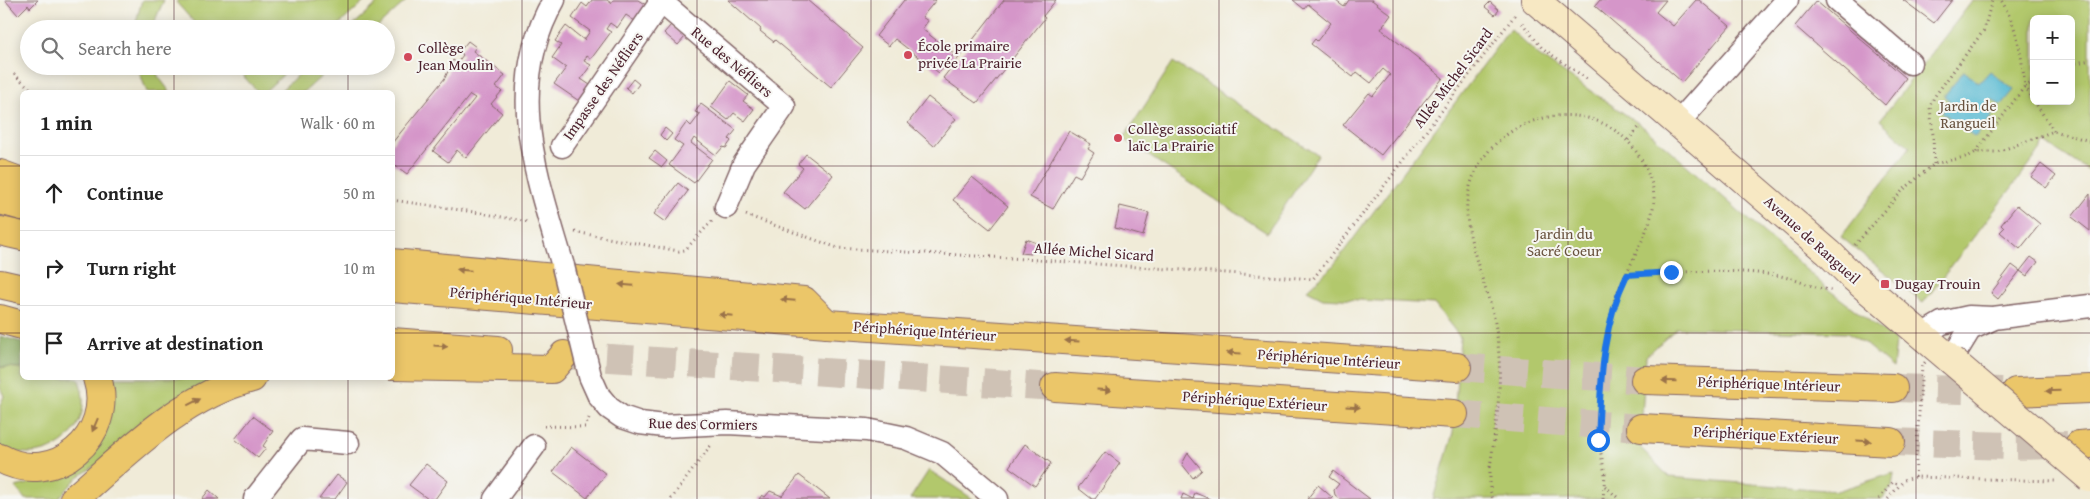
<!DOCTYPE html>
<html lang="en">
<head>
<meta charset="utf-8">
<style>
  :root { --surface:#fff; --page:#f6f6f6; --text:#222; --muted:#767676; --line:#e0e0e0 }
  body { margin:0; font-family:"Gentium Book Plus",serif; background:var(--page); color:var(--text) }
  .controls { position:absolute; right:15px; top:15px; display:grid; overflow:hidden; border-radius:8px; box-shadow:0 2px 12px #0003 }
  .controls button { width:45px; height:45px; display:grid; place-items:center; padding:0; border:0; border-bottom:1px solid var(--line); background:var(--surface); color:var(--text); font:25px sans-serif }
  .stop { position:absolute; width:15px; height:15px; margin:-11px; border:4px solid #1a73e8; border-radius:50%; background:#fff }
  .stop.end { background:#1a73e8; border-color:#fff; box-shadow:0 1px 5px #0008 }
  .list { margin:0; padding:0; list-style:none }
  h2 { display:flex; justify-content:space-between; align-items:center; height:65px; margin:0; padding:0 20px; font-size:21px }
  h2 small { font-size:16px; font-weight:400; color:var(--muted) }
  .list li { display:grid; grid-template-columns:32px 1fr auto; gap:15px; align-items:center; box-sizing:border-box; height:75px; padding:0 20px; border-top:1px solid var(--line) }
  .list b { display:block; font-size:19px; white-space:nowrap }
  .list em { font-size:16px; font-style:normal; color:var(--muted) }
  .icon { flex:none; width:28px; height:28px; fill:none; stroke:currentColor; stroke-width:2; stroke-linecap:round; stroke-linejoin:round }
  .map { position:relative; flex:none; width:2090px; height:499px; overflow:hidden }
  .search { position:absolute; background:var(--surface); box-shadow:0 2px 12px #0003; left:20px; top:20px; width:375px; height:55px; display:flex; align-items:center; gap:12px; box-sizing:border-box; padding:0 18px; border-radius:28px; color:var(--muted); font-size:19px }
  .panel { position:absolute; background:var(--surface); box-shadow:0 2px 12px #0003; left:20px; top:90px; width:375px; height:290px; border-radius:8px }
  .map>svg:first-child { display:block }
  .green { fill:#b2c86c; stroke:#7e744c; fill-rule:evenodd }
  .forest { fill:#8dac60; stroke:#6c6646 }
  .water { fill:#53b8d1; stroke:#4e6c7e }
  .building { fill:#d596c9 }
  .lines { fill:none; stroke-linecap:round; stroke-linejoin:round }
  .highway-tunnel { stroke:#cfc2b5; stroke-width:28; stroke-dasharray:28 14; stroke-linecap:butt }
  .street-casing { stroke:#846668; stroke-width:25 }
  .secondary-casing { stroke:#846668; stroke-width:30 }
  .highway-casing { stroke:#846668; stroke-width:30 }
  .path { stroke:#846668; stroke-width:3; stroke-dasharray:1 4; stroke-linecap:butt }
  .street { stroke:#fff; stroke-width:22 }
  .secondary { stroke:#f7e8c3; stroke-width:28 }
  .highway { stroke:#ebc669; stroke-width:28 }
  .street-bridge-casing { stroke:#846668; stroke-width:25; stroke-linecap:butt }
  .secondary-bridge-casing { stroke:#846668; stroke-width:30; stroke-linecap:butt }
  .path-bridge { stroke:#846668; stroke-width:3; stroke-dasharray:1 4; stroke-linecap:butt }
  .street-bridge { stroke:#fff; stroke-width:22 }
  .secondary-bridge { stroke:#f7e8c3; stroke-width:28 }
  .oneway { fill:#9a724a }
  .route { stroke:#1a73e8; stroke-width:6 }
  .grid { fill:none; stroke:#4a1f2b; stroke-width:1; stroke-opacity:0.55 }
  .poi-dot { fill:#d1495b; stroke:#f6f6f2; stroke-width:2 }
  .labels { text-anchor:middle; stroke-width:4; stroke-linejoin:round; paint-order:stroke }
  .poi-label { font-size:15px; fill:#4a1f2b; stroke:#f6f6f2; text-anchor:start }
  .street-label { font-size:15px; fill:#4a1f2b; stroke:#f6f6f2 }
  .park-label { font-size:15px; fill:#69523e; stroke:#f6f6f2 }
</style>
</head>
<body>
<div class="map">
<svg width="2090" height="499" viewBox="0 0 2090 499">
  <rect width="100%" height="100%" fill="#f6f6f2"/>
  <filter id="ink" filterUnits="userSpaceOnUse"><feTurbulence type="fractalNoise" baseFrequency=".02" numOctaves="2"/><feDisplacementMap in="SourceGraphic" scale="10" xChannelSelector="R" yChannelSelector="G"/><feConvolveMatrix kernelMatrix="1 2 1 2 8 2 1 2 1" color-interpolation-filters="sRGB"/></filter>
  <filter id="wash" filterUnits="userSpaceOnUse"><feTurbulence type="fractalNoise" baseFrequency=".0096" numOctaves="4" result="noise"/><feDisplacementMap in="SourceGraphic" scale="20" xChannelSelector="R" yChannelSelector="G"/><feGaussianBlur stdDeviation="1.12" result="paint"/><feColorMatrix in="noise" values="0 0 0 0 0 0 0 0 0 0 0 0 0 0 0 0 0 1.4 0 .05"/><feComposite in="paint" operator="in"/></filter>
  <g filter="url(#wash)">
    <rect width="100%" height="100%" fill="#f0ebd8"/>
    <g class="green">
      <polygon points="142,0 164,0 156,18 153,29 134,29"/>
      <polygon points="178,0 366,0 334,29 200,29 176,2"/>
      <polygon points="381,0 407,0 375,29 349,29"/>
      <path d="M1973 0H2090V172L2046 143 1923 303 1841 237 1910 147 1880 120ZM2034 19H2071V101H2034Z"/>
      <polygon points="1510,29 1539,56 1641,125 1829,290 1896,341 1893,368 1864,343 1847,333 1677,328 1646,356 1640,447 1669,477 1837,491 1894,473 1892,487 1882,499 1433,499 1453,433 1460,337 1434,304 1323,298 1307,290 1333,266"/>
      <polygon points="1173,62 1318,155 1267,233 1123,139"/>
      <polygon points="137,66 155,66 158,76 170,92 147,92"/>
      <polygon points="234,66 293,66 264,92 258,92"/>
      <polygon points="308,66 333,66 304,92 279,92"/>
      <path d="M0 367 22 368V378H78C100 429 47 470 0 446V405L4 396 0 388Z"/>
      <polygon points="111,378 230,378 78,477 58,499 25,499 15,487 28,484 41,474 67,467"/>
      <polygon points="929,470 973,499 910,499"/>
    </g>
    <polygon class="forest" points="0,336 22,342 22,368 0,367"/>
    <polygon class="water" points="1964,71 1979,83 1990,71 2014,90 2001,106 1992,99 1984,108 1993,115 1975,137 1942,112 1950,101 1944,96"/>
    <g id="blocks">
      <g class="building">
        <polygon points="5,0 38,0 30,8 28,5 18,15"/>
        <polygon points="592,0 607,0 611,3 613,0 638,0 646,5 635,21 626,15 617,28 610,23 606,29 611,32 591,59 587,56 584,61 591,65 581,79 590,85 579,101 554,84 566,68 552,58 561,45 555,41 566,26 584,40 590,31 572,18 582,3 587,7"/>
        <polygon points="728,0 807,0 863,48 831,87 775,40 774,42 760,31 761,29"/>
        <polygon points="904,0 936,0 922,17 928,21 922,29 954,54 939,73 895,39 889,46 876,36"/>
        <polygon points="1004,0 1056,0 1043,16 1045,18 977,103 943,78"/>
        <polygon points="1293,0 1337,0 1336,1 1344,7 1349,0 1372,0 1391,15 1381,29 1443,78 1381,155 1343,125 1369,93 1373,96 1390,75 1383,69 1371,83 1357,72 1353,77 1311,44 1315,39 1317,41 1331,23 1308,4 1304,9"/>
        <polygon points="1600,0 1666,0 1656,12 1673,26 1696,0 1699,0 1730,26 1682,82 1595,6"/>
        <polygon points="1903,0 1952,0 1934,23"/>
        <polygon points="1816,1 1906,78 1885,105 1795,26"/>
        <polygon points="1490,2 1499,10 1495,15 1485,7"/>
        <polygon points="671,25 685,37 678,45 664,33"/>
        <polygon points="468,41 476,47 473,51 505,75 496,87 502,91 491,104 502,113 466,158 457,150 448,162 433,151 475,98 470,95 407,174 392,163 392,143 445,78 453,60 457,63 463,55 460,51"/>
        <polygon points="633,79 639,84 632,93 626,88"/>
        <polygon points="730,81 748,95 743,101 754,109 745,121 734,113 728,120 711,107"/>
        <polygon points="928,97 956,119 934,146 908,123"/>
        <polygon points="701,104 736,130 729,139 731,141 726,148 723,147 716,155 694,138 691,143 712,159 694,183 669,165 683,146 674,140 687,122 691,126 700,114 695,112"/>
        <polygon points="665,128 672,134 666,141 660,135"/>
        <polygon points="1069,131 1091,144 1088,149 1094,153 1080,177 1074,174 1053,209 1030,197"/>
        <polygon points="655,151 667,161 662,167 649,158"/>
        <polygon points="806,154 833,175 805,209 783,192 803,168 798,164"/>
        <polygon points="2041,164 2056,176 2046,188 2031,177"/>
        <polygon points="972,177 1008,206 990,229 953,200"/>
        <polygon points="678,183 688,191 665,222 654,214"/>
        <polygon points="2090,194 2090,231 2072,217"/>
        <polygon points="2017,205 2040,224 2020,249 2000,232 2004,228 2001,225"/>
        <polygon points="1120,206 1149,213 1143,236 1115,228"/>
        <polygon points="1026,239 1037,243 1031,254 1021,253"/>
        <polygon points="2031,257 2038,262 2027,276 2020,271 1998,299 1991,293 2012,265 2020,271"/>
        <polygon points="253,416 273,431 263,446 266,448 258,458 235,439"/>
        <polygon points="1025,444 1051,463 1035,486 1009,467"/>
        <polygon points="571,447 606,474 587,498 553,472"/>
        <polygon points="1105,452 1120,463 1095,499 1092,499 1078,488"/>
        <polygon points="1188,453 1202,470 1193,478 1182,464"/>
        <polygon points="426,464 448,481 435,499 428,499 409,485"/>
        <polygon points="1333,471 1354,487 1370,499 1340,499 1335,495 1334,490 1339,484 1329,477"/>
        <polygon points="337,475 347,482 335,499 319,499"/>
        <polygon points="799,475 830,499 759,499 762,495 765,497 770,491 782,496"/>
        <polygon points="1318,485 1333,498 1332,499 1307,499"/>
        <polygon points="209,490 219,499 202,499"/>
        <polygon points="1195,493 1210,499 1181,499 1183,494 1193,499"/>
      </g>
    </g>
  </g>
  <g filter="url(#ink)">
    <use href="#blocks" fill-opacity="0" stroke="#846668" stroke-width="1"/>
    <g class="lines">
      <g class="highway-tunnel">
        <polyline points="564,355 1055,387"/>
        <polyline points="1457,367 1645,380"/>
        <polyline points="1893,388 2002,391"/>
        <polyline points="1454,414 1641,428"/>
        <polyline points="1891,442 2007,446 2067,445"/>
      </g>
      <defs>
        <g id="street">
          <path d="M554 0C503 88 537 176 563 266"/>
          <polyline points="659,0 784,106 744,164 726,207"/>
          <polyline points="1837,0 1910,63"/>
          <polyline points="1678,123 1787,0"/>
          <polyline points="562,146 661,2"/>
          <polyline points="1922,335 1942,323 1969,317 1993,318 2090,306"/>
          <polyline points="1951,360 1970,329 1992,319"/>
          <polyline points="599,396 609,408 622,417 640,423 664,426 727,423 867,430 906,438 942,453 997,499"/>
          <polyline points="255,499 302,439 348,443"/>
          <polyline points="495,499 534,446"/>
        </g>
        <polyline id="secondary" points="1535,0 1829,253 1852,276 1951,360"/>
        <g id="highway">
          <polyline points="0,174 22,182"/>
          <polyline points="0,200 22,206"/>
          <polyline points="0,231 22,236"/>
          <polyline points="392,263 804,301 827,324"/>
          <polyline points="0,284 22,289"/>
          <polyline points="392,288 827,324 1457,367"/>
          <polyline points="0,319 22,325"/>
          <polyline points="392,342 498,350"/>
          <polyline points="392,366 552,369 564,355"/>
          <polyline points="1645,380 1893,388"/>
          <polyline points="1055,387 1454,414"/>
          <polyline points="2016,392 2090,389"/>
          <polyline points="1641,428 1891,442"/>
          <polyline points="2079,445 2090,444"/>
          <path d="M0 458C54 489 116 435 97 378"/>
          <path d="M74 499C128 452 181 397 252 378"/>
        </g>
      </defs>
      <use href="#street" class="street-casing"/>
      <use href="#secondary" class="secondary-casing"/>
      <use href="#highway" class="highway-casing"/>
      <g class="path">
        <polyline points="1522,23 1542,48 1587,79"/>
        <polyline points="2071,64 2090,60"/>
        <polyline points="14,74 34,92"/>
        <polyline points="2034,82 2025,86 2034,101"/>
        <polyline points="2034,101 2054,131"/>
        <polyline points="1628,140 1641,125"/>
        <path d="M1976 152 2025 86C2021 53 2018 28 2001 0"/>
        <polyline points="1934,164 1933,135 1930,107 1934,97 1984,30 1992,0"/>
        <polyline points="392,200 481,213 528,222"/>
        <polyline points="746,215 838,248 1010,258 1313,279 1515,15 1517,16"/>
        <polyline points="575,232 679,251 685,250 712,221"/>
        <polyline points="1855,245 1903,190 1934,164 1969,156 1976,152 1997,152 2054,131 2090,141"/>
        <path d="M1627 275C1674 272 1734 268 1780 276 1797 279 1814 289 1832 290"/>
        <path d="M1493 313C1485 285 1464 231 1467 203 1475 115 1598 80 1642 161 1648 173 1653 183 1654 197 1655 224 1625 272 1615 299 1612 307 1611 316 1609 324"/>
        <polyline points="544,426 585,427 589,418"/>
        <polyline points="1490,467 1490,490 1493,499"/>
        <polyline points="1605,486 1619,499"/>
        <polyline points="671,499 711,445"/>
        <polyline points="1603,499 1605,474"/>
        <polyline points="1879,499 1893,482 1900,485"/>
        <polyline points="1888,499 1904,480 1915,477 2055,481"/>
      </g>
      <use href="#street" class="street"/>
      <use href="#secondary" class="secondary"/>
      <use href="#highway" class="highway"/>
      <defs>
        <polyline id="street-bridge" points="563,266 590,376 599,396"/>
        <polyline id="secondary-bridge" points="1951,360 2090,478"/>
      </defs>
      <use href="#street-bridge" class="street-bridge-casing"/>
      <use href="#secondary-bridge" class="secondary-bridge-casing"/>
      <g class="path-bridge">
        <path d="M1490 467C1498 413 1505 367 1493 313"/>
        <polyline points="1605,474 1598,439 1601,379 1609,324"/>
        <polyline points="1915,477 1922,366 1927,360"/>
      </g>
      <use href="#street-bridge" class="street-bridge"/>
      <use href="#secondary-bridge" class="secondary-bridge"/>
    </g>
    <defs><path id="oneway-solid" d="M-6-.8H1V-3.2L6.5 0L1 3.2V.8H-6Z" transform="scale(1.25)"/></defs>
    <g class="oneway">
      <use href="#oneway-solid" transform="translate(464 270) rotate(-175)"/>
      <use href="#oneway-solid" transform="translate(626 285) rotate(-175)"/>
      <use href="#oneway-solid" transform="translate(788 300) rotate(-175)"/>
      <use href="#oneway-solid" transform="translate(726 315) rotate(-175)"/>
      <use href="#oneway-solid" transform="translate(1072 341) rotate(-176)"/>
      <use href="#oneway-solid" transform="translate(441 346) rotate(4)"/>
      <use href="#oneway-solid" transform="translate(1234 353) rotate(-176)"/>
      <use href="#oneway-solid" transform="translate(1669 381) rotate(-178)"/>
      <use href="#oneway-solid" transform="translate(1104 390) rotate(4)"/>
      <use href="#oneway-solid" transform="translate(2053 391) rotate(178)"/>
      <use href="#oneway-solid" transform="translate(194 402) rotate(-26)"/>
      <use href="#oneway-solid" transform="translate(1353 407) rotate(4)"/>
      <use href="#oneway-solid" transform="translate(95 425) rotate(113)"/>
      <use href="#oneway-solid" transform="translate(1864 441) rotate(3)"/>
    </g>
  </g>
  <g class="lines" filter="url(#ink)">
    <path class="route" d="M1598 440C1601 382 1601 328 1627 275L1671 272"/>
  </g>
  <path class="grid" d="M174 0V29M348 0V29M522 0V499M697 0V499M871 0V499M1045 0V499M1219 0V499M1393 0V499M1568 0V499M1742 0V499M1916 0V499M174 66V92M348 66V92M0 166H22M392 166H2090M0 333H22M392 333H2090M174 378V499M348 378V499"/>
  <g class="poi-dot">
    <circle cx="908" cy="55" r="5"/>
    <circle cx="408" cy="57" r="5"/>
    <circle cx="1118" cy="138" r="5"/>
    <rect x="1880" y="279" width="10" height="10" rx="2.5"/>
  </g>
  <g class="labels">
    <g class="poi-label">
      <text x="918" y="51">École primaire<tspan x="918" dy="17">privée La Prairie</tspan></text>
      <text x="418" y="53">Collège<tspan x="418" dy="17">Jean Moulin</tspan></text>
      <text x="1128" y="134">Collège associatif<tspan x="1128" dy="17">laïc La Prairie</tspan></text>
      <text x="1895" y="289">Dugay Trouin</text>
    </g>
    <g class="street-label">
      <text transform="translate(732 62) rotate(40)" y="5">Rue des Néfliers</text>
      <text transform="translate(1453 78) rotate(-53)" y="5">Allée Michel Sicard</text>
      <text transform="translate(603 86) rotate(-55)" y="5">Impasse des Néfliers</text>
      <text transform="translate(1812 240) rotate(42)" y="5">Avenue de Rangueil</text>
      <text transform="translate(1094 252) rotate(4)" y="5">Allée Michel Sicard</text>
      <text transform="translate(521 298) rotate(5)" y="5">Périphérique Intérieur</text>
      <text transform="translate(925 331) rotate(4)" y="5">Périphérique Intérieur</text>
      <text transform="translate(1329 359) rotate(4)" y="5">Périphérique Intérieur</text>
      <text transform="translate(1769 384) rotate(2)" y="5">Périphérique Intérieur</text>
      <text transform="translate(1255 401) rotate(4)" y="5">Périphérique Extérieur</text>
      <text transform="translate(703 424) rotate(1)" y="5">Rue des Cormiers</text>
      <text transform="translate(1766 435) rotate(3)" y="5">Périphérique Extérieur</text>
    </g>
    <g class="park-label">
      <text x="1968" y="111">Jardin de<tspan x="1968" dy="17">Rangueil</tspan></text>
      <text x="1564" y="239">Jardin du<tspan x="1564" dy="17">Sacré Coeur</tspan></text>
    </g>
  </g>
</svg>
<div class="controls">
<button>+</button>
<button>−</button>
</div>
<div class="stop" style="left:1598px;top:440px"></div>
<div class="stop end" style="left:1671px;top:272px"></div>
<div class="search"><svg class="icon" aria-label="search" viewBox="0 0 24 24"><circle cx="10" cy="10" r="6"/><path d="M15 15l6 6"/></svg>Search here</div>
<section class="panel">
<h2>1 min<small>Walk · 60 m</small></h2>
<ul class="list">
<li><svg class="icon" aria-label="ahead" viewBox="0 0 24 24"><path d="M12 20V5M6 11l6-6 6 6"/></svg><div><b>Continue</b></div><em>50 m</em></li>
<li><svg class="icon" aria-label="right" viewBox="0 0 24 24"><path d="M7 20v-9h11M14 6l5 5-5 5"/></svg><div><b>Turn right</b></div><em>10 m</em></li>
<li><svg class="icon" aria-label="arrive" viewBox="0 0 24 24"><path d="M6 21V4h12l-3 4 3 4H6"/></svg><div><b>Arrive at destination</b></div></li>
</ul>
</section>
</div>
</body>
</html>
